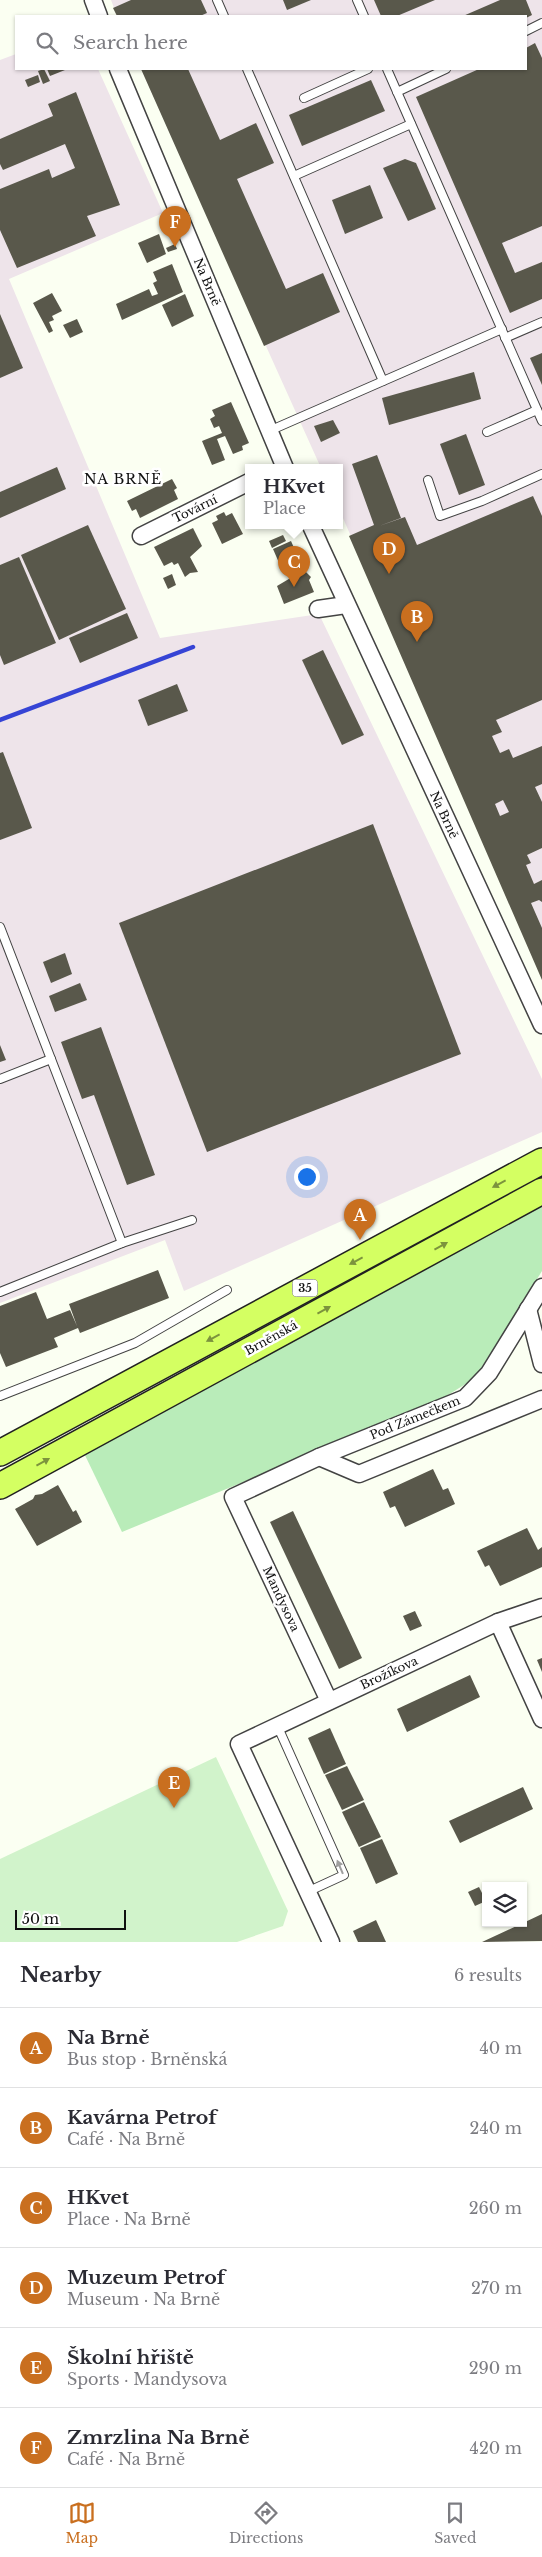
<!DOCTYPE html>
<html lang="en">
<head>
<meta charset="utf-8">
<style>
  :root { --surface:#fff; --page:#f2f2f3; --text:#2b2b33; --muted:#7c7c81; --line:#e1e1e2; --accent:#c96f1f }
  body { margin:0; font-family:"Libre Baskerville",serif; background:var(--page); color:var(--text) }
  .controls { position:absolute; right:15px; bottom:15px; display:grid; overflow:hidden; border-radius:0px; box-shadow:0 1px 4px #0004 }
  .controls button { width:45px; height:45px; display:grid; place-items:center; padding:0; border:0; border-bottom:1px solid var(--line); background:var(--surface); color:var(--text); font:25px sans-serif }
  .scale { position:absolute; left:15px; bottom:12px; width:111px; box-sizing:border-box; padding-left:5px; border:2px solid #101010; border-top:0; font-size:14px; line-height:18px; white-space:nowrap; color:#101010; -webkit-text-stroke:4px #fff; paint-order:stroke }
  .you { position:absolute; left:306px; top:1176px; width:18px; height:18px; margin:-12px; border:4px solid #fff; border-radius:50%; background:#1a73e8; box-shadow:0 0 0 8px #1a73e833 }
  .badge { display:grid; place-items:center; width:32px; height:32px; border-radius:50%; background:var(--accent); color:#fff; font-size:16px; font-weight:700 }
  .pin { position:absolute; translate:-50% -41px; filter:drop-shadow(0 1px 2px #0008) }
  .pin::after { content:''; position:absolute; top:26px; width:18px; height:15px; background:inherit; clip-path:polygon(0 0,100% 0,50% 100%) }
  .popup { position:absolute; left:245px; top:464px; width:98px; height:65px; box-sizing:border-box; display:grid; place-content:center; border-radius:0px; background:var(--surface); filter:drop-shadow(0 1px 4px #0005); font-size:16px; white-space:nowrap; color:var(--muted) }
  .popup b { font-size:19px; color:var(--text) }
  .popup::after { content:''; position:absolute; left:50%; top:100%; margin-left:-10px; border:10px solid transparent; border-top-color:var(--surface) }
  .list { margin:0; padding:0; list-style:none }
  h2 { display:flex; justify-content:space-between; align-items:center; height:65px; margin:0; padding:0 20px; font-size:21px }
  h2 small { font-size:16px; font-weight:400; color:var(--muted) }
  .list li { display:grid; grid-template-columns:32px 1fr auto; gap:15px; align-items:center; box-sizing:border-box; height:80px; padding:0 20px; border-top:1px solid var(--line) }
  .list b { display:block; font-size:19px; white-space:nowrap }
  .list p { margin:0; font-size:16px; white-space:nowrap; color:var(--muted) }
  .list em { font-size:16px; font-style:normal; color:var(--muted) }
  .icon { flex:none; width:28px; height:28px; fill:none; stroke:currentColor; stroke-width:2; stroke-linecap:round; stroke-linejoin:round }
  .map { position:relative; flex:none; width:542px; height:1942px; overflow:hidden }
  .search { position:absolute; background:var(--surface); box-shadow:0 1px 4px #0004; left:15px; right:15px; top:15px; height:55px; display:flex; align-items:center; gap:12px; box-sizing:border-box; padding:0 18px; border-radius:0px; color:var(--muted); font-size:19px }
  .sheet { height:545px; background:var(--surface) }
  nav { display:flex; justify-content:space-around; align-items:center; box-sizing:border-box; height:70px; border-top:1px solid var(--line); background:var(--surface); font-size:14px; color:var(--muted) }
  nav a { display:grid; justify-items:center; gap:2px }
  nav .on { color:var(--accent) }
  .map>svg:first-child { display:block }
  .industrial { fill:#eee4ea }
  .green { fill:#b9ecb9 }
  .pitch { fill:#d1f3cb }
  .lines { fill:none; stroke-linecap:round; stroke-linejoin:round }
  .stream { stroke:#3644d5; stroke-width:4.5 }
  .building { fill:#59584b; fill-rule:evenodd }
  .service-casing { stroke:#434343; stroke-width:10 }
  .minor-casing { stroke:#434343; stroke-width:19 }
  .primary-casing { stroke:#212121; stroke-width:28 }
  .service { stroke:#fff; stroke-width:8 }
  .minor { stroke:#fff; stroke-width:16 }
  .primary { stroke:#d4ff62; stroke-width:25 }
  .oneway { fill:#7c933d }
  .oneway2 { fill:#9f9f9f }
  .labels { text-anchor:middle; stroke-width:5; stroke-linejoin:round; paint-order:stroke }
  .shield { fill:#fff; stroke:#585858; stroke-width:1 }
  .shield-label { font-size:11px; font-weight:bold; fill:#101010 }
  .street-label { font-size:12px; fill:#101010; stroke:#fff }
  .neighbourhood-label { font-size:14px; letter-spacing:1px; fill:#101010; stroke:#fff }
</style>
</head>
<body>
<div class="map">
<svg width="542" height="1942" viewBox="0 0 542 1942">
  <rect width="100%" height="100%" fill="#fbfff2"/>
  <g class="industrial">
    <polygon points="111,0 542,0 542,973 339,509 339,468 321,468 141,69 526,69 526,16 117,16"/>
    <polygon points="16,54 16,69 98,69 163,213 9,279 160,638 319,614 542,1079 542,1132 184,1291 165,1240 0,1303 0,60"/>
  </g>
  <polygon class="green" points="542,1201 542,1271 475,1378 437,1402 122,1532 82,1449"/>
  <polygon class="pitch" points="216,1757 288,1911 283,1926 237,1942 0,1942 0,1859"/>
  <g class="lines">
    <polyline class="stream" points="0,720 193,647"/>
  </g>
  <g class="building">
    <polygon points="131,0 201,0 207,13 200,16 117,16 113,8"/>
    <polygon points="283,0 311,0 287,10"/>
    <polygon points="374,0 435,0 397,16 381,16"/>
    <polygon points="500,0 526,0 532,15 526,18 463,16"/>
    <polygon points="535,43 542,58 542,226 502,243 515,273 542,262 542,299 510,313 416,97 479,69 526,69 526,48"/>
    <polygon points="44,69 50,81 43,84 38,71"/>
    <polygon points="47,69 65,69 65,70 50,76"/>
    <polygon points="141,69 188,69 220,140 256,123 274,163 237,179 286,289 323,273 340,312 264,346"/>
    <polygon points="38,75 40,82 28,87 25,80"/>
    <polygon points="371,80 385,111 302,146 289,115"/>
    <polygon points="76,92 120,205 87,216 96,236 17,268 0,230 0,189 49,169 52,178 75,168 65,144 3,170 0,164 0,139 53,116 48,104"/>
    <polygon points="405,159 416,163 436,209 408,221 383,168"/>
    <polygon points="370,185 383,218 345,234 332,200"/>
    <polygon points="159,234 166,254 147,263 138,243"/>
    <polygon points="175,244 177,249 168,252 166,248"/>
    <polygon points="172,264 183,292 122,320 116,304 149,289 152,296 158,294 153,283 157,281 153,272"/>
    <polygon points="52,293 62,311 52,316 54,320 49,322 53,331 49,333 33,303"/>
    <polygon points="185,294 194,316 172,327 162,305"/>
    <polygon points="0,314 23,368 0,378"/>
    <polygon points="77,319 83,332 70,338 63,325"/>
    <polygon points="542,353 542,385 530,358"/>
    <polygon points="474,372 481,399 389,425 382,398"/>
    <polygon points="231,402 249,443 242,446 243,450 233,454 225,436 217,439 225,460 212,465 202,441 222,433 219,426 214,428 210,419 215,416 212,410"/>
    <polygon points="333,420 340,433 321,442 314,426"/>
    <polygon points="466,434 485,485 459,495 440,444"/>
    <path d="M377 455 401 518 379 526 405 517 417 545 533 496 542 516V700L496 720 502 732 492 736 500 753 509 749 513 758 542 746V784L535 787 542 802V848L527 855 531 863 526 865 534 884 542 880V902L539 900 531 903 542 928V980L349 536 374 525 352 464ZM503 800 509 812 500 816 495 804Z"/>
    <polygon points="57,467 66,489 0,518 0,492"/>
    <polygon points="172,479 177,488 174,490 178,499 140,518 136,509 132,511 127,501"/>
    <polygon points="224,512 226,516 232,513 243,534 222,544 212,523 218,520 216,516"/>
    <polygon points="88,525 126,609 59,640 21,555"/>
    <polygon points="193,528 202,546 190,557 198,572 190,573 185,577 178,563 174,565 172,562 164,566 154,547"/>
    <polygon points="283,535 286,541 272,548 269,541"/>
    <polygon points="291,541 301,564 283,572 273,549"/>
    <polygon points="19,557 56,643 4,665 0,655 0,565"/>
    <polygon points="304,570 311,577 309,580 314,592 284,604 277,586"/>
    <polygon points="172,574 176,585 168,589 163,578"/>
    <polygon points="127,613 138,638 80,663 69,638"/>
    <polygon points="323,650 364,735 342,745 302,660"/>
    <polygon points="177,684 188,711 148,726 138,700"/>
    <polygon points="3,752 32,828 0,840 0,753"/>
    <polygon points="373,824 461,1054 207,1152 119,923"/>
    <polygon points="65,953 72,974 51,983 43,962"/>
    <polygon points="80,983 87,1000 55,1012 49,996"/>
    <polygon points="101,1027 155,1175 127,1185 94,1095 82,1099 61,1042"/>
    <polygon points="0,1045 6,1060 0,1062"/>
    <polygon points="158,1270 169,1298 80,1333 78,1328 54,1338 58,1347 6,1367 0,1353 0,1306 36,1292 47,1319 70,1310 77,1326 69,1304"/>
    <polygon points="433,1469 443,1490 448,1488 455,1504 405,1527 395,1506 390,1508 383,1492"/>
    <polygon points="58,1485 73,1512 76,1510 82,1522 37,1546 15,1509 33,1499 35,1495 42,1494"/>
    <polygon points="293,1511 362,1658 339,1669 270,1522"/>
    <polygon points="527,1528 538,1550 542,1547 542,1567 500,1586 489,1565 485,1567 477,1551"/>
    <polygon points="415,1611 422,1626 410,1631 403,1616"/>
    <polygon points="542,1658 542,1672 537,1660"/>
    <polygon points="470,1675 480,1697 407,1732 397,1709"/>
    <polygon points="330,1728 346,1764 324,1774 308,1738"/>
    <polygon points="347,1766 364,1800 342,1810 325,1775"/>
    <polygon points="523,1787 533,1809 460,1843 449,1821"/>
    <polygon points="364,1802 381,1837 359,1847 342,1812"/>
    <polygon points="382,1839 398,1874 376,1884 360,1848"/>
    <polygon points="479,1887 486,1901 475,1906 468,1892"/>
    <polygon points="542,1914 542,1941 482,1942 523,1923"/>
    <polygon points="376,1920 386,1942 358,1942 353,1931"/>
  </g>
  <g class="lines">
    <defs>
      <g id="service">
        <polyline points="217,0 224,16"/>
        <polyline points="357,0 364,16"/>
        <polyline points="526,31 542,23"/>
        <polyline points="247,69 383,381"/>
        <polyline points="387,69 542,421"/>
        <polyline points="397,92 446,69"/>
        <polyline points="304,98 368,69"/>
        <polyline points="294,176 411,124"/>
        <polyline points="505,338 542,322"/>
        <polyline points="269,431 502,329"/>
        <polyline points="487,432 537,410"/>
        <polyline points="428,480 440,516 482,501 542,474"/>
        <polyline points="0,927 122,1243"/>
        <polyline points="0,1079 51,1059"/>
        <polyline points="0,1292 122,1243 192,1220"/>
        <polyline points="0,1396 135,1343 227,1290"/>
        <polyline points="277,1725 344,1875 307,1892"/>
      </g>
      <g id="minor">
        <polyline points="93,0 99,16"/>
        <polyline points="118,69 285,468"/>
        <polyline points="311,526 542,1025"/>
        <polyline points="141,536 249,482"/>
        <polyline points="318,609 346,605"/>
        <polyline points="528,1309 542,1364"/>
        <polyline points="319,1457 359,1474 542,1399"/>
        <polyline points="498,1622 542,1719"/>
        <polyline points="329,1701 233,1497 319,1457 465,1398 489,1373 542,1287"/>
        <polyline points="331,1942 239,1744 498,1622 542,1607"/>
      </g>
      <g id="primary">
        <polyline points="0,1453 542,1161"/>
        <polyline points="0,1486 542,1191"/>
      </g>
    </defs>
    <use href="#service" class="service-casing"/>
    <use href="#minor" class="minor-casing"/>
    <use href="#primary" class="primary-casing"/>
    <use href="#service" class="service"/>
    <use href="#minor" class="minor"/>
    <use href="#primary" class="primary"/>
  </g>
  <defs><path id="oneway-solid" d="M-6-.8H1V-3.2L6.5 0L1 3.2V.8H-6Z" transform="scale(1.25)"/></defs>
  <g class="oneway">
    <use href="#oneway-solid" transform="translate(499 1184) rotate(152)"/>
    <use href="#oneway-solid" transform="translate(441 1246) rotate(-29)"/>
    <use href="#oneway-solid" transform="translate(356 1261) rotate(152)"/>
    <use href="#oneway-solid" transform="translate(324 1310) rotate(-29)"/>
    <use href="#oneway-solid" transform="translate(213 1338) rotate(152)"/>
    <use href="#oneway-solid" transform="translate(43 1462) rotate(-29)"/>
  </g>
  <use class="oneway2" href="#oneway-solid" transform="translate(340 1867) rotate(-113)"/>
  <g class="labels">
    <rect class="shield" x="292.5" y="1279.5" width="25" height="17" rx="4"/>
    <g class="shield-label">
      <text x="305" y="1292">35</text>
    </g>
    <g class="street-label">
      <text transform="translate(207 282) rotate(67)" y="4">Na Brně</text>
      <text transform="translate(195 509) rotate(-26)" y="4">Tovární</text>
      <text transform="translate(444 815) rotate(65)" y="4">Na Brně</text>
      <text transform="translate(271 1338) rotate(-29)" y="4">Brněnská</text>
      <text transform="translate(415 1418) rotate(-22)" y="4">Pod Zámečkem</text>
      <text transform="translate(281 1599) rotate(65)" y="4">Mandysova</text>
      <text transform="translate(389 1673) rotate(-25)" y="4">Brožíkova</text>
    </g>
    <g class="neighbourhood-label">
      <text x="123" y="484">NA BRNĚ</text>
    </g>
  </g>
</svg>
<div class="controls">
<button><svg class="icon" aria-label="layers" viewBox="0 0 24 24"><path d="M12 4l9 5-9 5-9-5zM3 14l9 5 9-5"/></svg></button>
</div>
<div class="scale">50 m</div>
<div class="you"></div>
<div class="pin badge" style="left:360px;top:1240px">A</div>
<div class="pin badge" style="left:417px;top:642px">B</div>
<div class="pin badge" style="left:294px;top:587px">C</div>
<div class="popup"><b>HKvet</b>Place</div>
<div class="pin badge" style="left:389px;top:574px">D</div>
<div class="pin badge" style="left:174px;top:1808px">E</div>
<div class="pin badge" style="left:175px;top:247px">F</div>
<div class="search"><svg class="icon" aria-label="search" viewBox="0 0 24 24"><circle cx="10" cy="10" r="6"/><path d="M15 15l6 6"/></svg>Search here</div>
</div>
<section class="sheet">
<h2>Nearby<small>6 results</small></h2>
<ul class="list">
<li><span class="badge">A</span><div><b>Na Brně</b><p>Bus stop · Brněnská</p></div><em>40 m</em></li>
<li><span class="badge">B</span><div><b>Kavárna Petrof</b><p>Café · Na Brně</p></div><em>240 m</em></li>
<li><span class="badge">C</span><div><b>HKvet</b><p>Place · Na Brně</p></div><em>260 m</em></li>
<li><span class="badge">D</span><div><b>Muzeum Petrof</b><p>Museum · Na Brně</p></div><em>270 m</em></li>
<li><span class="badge">E</span><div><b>Školní hřiště</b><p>Sports · Mandysova</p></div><em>290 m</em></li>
<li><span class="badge">F</span><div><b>Zmrzlina Na Brně</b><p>Café · Na Brně</p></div><em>420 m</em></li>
</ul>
</section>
<nav>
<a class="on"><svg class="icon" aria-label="map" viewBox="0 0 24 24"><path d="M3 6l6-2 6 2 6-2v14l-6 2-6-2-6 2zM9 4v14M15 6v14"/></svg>Map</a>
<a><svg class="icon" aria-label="directions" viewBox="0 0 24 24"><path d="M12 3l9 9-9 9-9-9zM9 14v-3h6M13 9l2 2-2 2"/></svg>Directions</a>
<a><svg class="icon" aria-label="saved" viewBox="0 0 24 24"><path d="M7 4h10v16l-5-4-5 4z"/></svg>Saved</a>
</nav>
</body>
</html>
